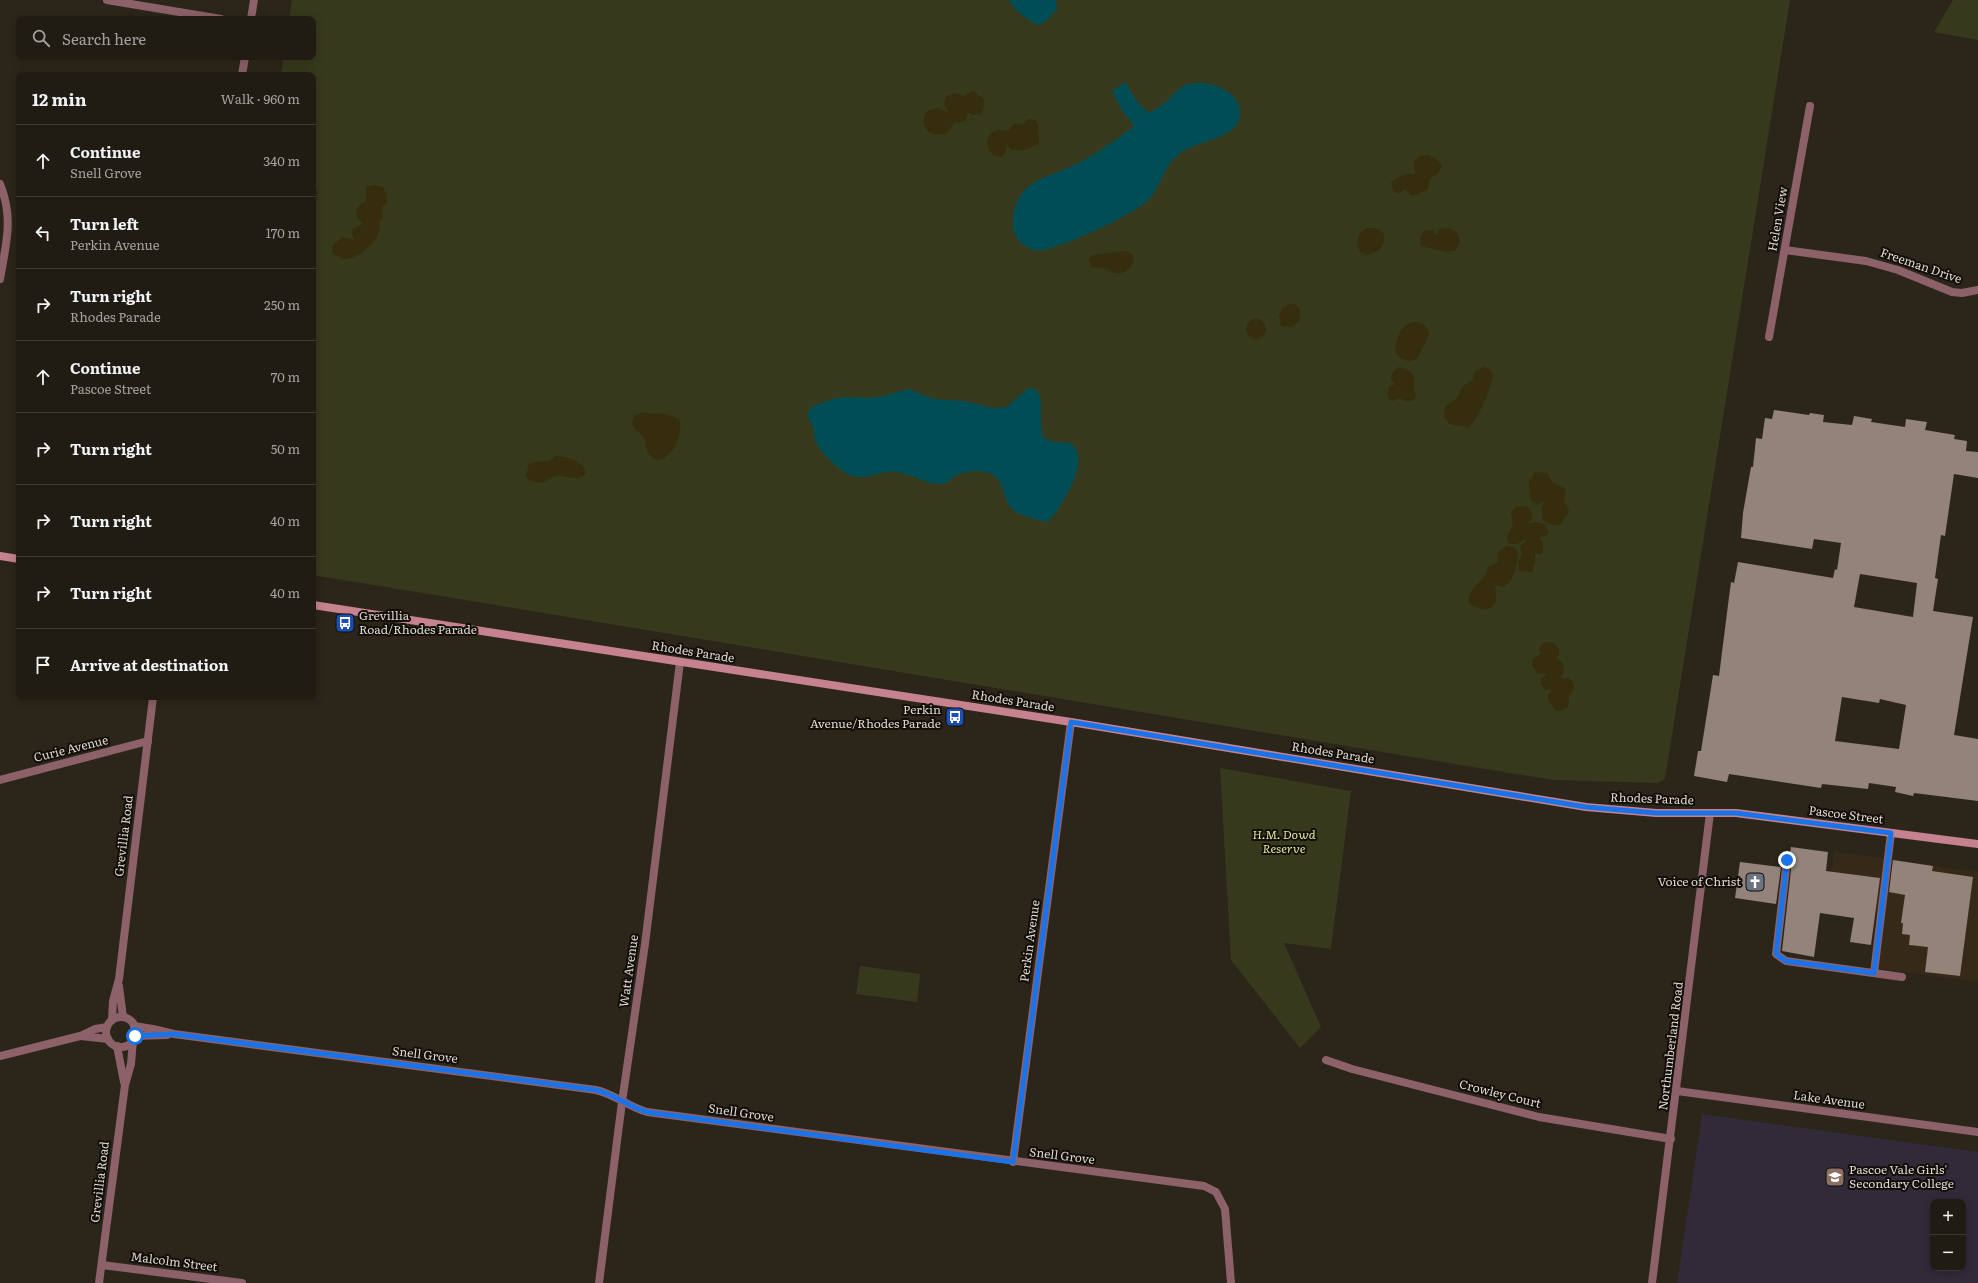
<!DOCTYPE html>
<html lang="en">
<head>
<meta charset="utf-8">
<style>
  :root { --surface:#211c13; --page:#29251c; --text:#f1f3f6; --muted:#a2a1a0; --line:#3e3a33 }
  body { margin:0; font-family:Literata,serif; background:var(--page); color:var(--text) }
  .controls { position:absolute; right:12px; bottom:12px; display:grid; overflow:hidden; border-radius:8px; box-shadow:0 2px 10px #0003 }
  .controls button { width:36px; height:36px; display:grid; place-items:center; padding:0; border:0; border-bottom:1px solid var(--line); background:var(--surface); color:var(--text); font:20px sans-serif }
  .stop { position:absolute; width:12px; height:12px; margin:-9px; border:3px solid #1a73e8; border-radius:50%; background:#fff }
  .stop.end { background:#1a73e8; border-color:#fff; box-shadow:0 1px 4px #0008 }
  .list { margin:0; padding:0; list-style:none }
  h2 { display:flex; justify-content:space-between; align-items:center; height:52px; margin:0; padding:0 16px; font-size:17px }
  h2 small { font-size:13px; font-weight:400; color:var(--muted) }
  .list li { display:grid; grid-template-columns:26px 1fr auto; gap:12px; align-items:center; box-sizing:border-box; height:72px; padding:0 16px; border-top:1px solid var(--line) }
  .list b { display:block; font-size:15px; white-space:nowrap }
  .list p { margin:0; font-size:13px; white-space:nowrap; color:var(--muted) }
  .list em { font-size:13px; font-style:normal; color:var(--muted) }
  .icon { flex:none; width:22px; height:22px; fill:none; stroke:currentColor; stroke-width:2; stroke-linecap:round; stroke-linejoin:round }
  .map { position:relative; flex:none; width:1978px; height:1283px; overflow:hidden }
  .search { position:absolute; background:var(--surface); box-shadow:0 2px 10px #0003; left:16px; top:16px; width:300px; height:44px; display:flex; align-items:center; gap:10px; box-sizing:border-box; padding:0 14px; border-radius:8px; color:var(--muted); font-size:15px }
  .panel { position:absolute; background:var(--surface); box-shadow:0 2px 10px #0003; left:16px; top:72px; width:300px; height:628px; border-radius:8px }
  .map>svg:first-child { display:block }
  .built { fill:#342a17 }
  .education { fill:#312a39; fill-rule:evenodd }
  .green { fill:#37391c }
  .sand { fill:#352d0c }
  .water { fill:#004d55 }
  .building { fill:#93837a; fill-rule:evenodd }
  .lines { fill:none; stroke-linecap:round; stroke-linejoin:round }
  .service { stroke:#8c6169; stroke-width:8 }
  .minor { stroke:#8c6169; stroke-width:8 }
  .tertiary { stroke:#8c6169; stroke-width:8 }
  .secondary { stroke:#c6828f; stroke-width:8 }
  .route { stroke:#1a73e8; stroke-width:5 }
  .labels { text-anchor:middle; stroke-width:4; stroke-linejoin:round; paint-order:stroke }
  .street-label { font-size:12px; fill:#ddd8d0; stroke:#120e09 }
  .poi-label { font-size:12px; fill:#ddd8d0; stroke:#120e09; text-anchor:start }
  .park-label { font-size:12px; font-style:italic; fill:#e0e79c; stroke:#120e09 }
</style>
</head>
<body>
<div class="map">
<svg width="1978" height="1283" viewBox="0 0 1978 1283">
  <rect width="100%" height="100%" fill="#2c2519"/>
  <polygon class="built" points="1834,851 1978,872 1978,982 1878,969 1886,910 1837,905 1827,907"/>
  <path class="education" d="M1702 1114 1978 1152V1283H1677ZM1933 1202H1963V1268H1933Z"/>
  <g class="green">
    <polygon points="292,0 1790,0 1665,779 1657,783 1552,780 313,575 313,75 281,75 283,57 313,57 313,19 289,19"/>
    <polygon points="1953,0 1978,0 1978,40 1934,32"/>
    <polygon points="1220,768 1351,791 1331,949 1284,943 1321,1027 1300,1048 1231,960"/>
    <polygon points="860,966 920,974 917,1002 856,994"/>
  </g>
  <g class="sand">
    <path d="M973 91 984 99V109L981 114 973 115 968 112 965 121 954 123 947 133C931 139 917 127 927 111L937 108 949 113 944 104 946 97 954 93 964 96Z"/>
    <path d="M1028 119 1035 120 1038 125 1039 144 1025 150H1011L1007 145 1005 153 1002 157C986 157 982 136 995 131 999 129 1003 131 1008 131L1014 124H1022Z"/>
    <path d="M1428 155 1437 159 1442 165 1439 172 1430 179 1427 190 1417 195H1411L1405 189 1399 194 1393 191 1391 183C1397 175 1406 174 1415 174L1414 161 1420 156Z"/>
    <polygon points="313,182 318,192 316,200 313,202"/>
    <path d="M373 185 383 187 386 194 387 203 382 207 383 217C377 223 381 227 378 234 373 247 355 260 342 259L332 253V246L342 237 354 240 352 233 353 228 363 224 357 217 356 210 359 206 366 201V187Z"/>
    <path d="M1367 228C1386 227 1389 238 1378 251L1366 255 1360 252C1355 242 1357 233 1367 228Z"/>
    <path d="M1446 228C1455 229 1459 233 1460 242L1456 250 1446 252 1421 246 1420 238 1423 231 1433 230 1436 235 1439 229Z"/>
    <path d="M1126 251 1133 255C1135 265 1126 275 1116 273 1112 273 1110 270 1107 269 1102 268 1096 268 1091 267L1089 259 1093 255Z"/>
    <polygon points="1290,304 1294,304 1300,309 1300,320 1292,327 1281,326 1279,316 1282,308"/>
    <circle cx="1256" cy="329" r="10"/>
    <path d="M1413 322C1422 322 1428 325 1429 335L1417 359 1410 361 1400 358 1395 351C1397 337 1399 327 1413 322Z"/>
    <path d="M1399 367 1407 369 1414 376V390L1416 395 1414 400C1407 403 1405 400 1398 398L1393 401 1390 400 1387 394 1389 387 1395 384 1391 379 1392 373Z"/>
    <path d="M1483 367 1490 369 1493 376C1491 387 1478 422 1468 427L1449 424 1444 416 1445 407 1457 398 1463 386 1472 381 1474 373Z"/>
    <path d="M642 413 666 414 679 419C686 437 663 475 648 453 645 448 647 442 644 438 638 428 627 429 635 415Z"/>
    <path d="M556 456C566 456 585 462 586 473 579 483 566 475 557 476 546 477 546 487 530 481L526 476 529 464 534 462 549 461Z"/>
    <path d="M1535 472 1547 473 1553 483 1566 489 1564 500 1569 511 1561 524C1553 527 1547 524 1542 518V508L1544 501 1537 505 1530 499 1529 482Z"/>
    <path d="M1519 506 1528 507 1532 513V519L1527 524 1536 522 1545 524 1548 532 1546 536 1538 537 1543 542V552L1540 554H1535V562L1532 572 1519 571 1518 562 1522 554 1520 546 1527 540 1525 539 1517 544H1509C1504 535 1510 532 1513 525L1511 512 1516 507Z"/>
    <path d="M1507 546 1515 548 1518 552C1517 564 1515 582 1503 587L1496 585C1494 590 1497 595 1496 601 1492 614 1476 609 1469 603 1467 592 1477 585 1483 578 1486 575 1487 570 1489 566L1499 562 1497 557 1499 551Z"/>
    <polygon points="1544,642 1554,643 1559,649 1559,654 1556,658 1563,663 1564,671 1560,679 1569,678 1573,682 1574,688 1569,696 1568,707 1563,710 1556,711 1548,700 1548,694 1553,690 1545,690 1540,683 1542,678 1547,674 1537,673 1532,665 1532,659 1541,654 1539,649"/>
  </g>
  <g class="water">
    <path d="M1009 0H1056L1057 9 1044 23 1037 25C1025 18 1016 12 1009 0Z"/>
    <path d="M1125 82 1138 103 1149 113C1156 109 1163 104 1169 99 1173 95 1177 90 1182 87 1199 77 1229 86 1238 103 1241 110 1241 120 1236 126 1221 142 1194 141 1177 156 1162 169 1160 191 1145 203 1128 217 1067 245 1044 250 1029 253 1013 240 1013 225 1013 176 1052 179 1084 160 1102 150 1118 138 1134 126L1121 109 1112 91Z"/>
    <path d="M1028 388 1036 389C1045 402 1038 420 1043 437 1046 438 1049 440 1051 441 1059 444 1066 440 1073 445 1091 461 1060 511 1047 522 1038 520 1018 515 1012 509 1001 498 1006 476 985 472 977 470 963 472 955 476 951 479 947 484 943 484 926 485 912 474 896 472 883 470 871 478 857 477 843 476 820 453 815 440 814 438 815 434 814 431 813 425 809 420 807 415L811 407 832 399 847 397 871 398 884 396 908 389 933 399 964 401 993 408 1007 407Z"/>
  </g>
  <g class="building">
    <path d="M1774 410 1809 415 1810 413 1824 415 1823 422 1852 425 1854 416 1872 419 1871 422 1905 427 1906 419 1927 422 1925 430 1955 435 1954 439 1967 441 1966 451 1978 452V478L1954 474 1945 536 1941 535 1935 578 1938 579 1933 611 1973 617 1954 735 1978 739V801L1914 793 1913 796 1895 792 1896 787 1869 783 1868 789 1822 784 1821 788 1729 774 1727 782 1694 776 1698 751H1701L1713 675 1719 676 1729 597 1731 582 1734 583 1738 562 1833 578 1835 569 1837 570 1841 543 1814 539 1812 549 1741 538 1743 513 1751 467H1753L1756 438 1762 439 1765 418 1772 419ZM1860 574 1917 583 1913 617 1854 607ZM1842 697 1879 703 1880 699 1906 705 1899 749 1835 741Z"/>
    <polygon points="1791,847 1828,852 1826,871 1880,878 1871,945 1850,942 1854,918 1820,913 1814,957 1782,951 1792,861 1790,855"/>
    <polygon points="1893,860 1933,866 1932,871 1973,877 1960,976 1925,972 1928,947 1909,945 1910,935 1902,934 1903,923 1901,923 1905,895 1889,892"/>
    <polygon points="1740,862 1781,867 1776,904 1735,898"/>
  </g>
  <g class="lines">
    <g class="service">
      <polyline points="1787,860 1776,954 1786,961 1902,977"/>
      <polyline points="1874,973 1891,833"/>
    </g>
    <g class="minor">
      <polyline points="107,0 221,19"/>
      <path d="M0 184C14 218 6 244 0 279"/>
      <polyline points="1785,250 1866,261 1898,270 1952,292 1962,293 1978,290"/>
      <polyline points="1769,337 1810,106"/>
      <polyline points="0,780 148,741"/>
      <polyline points="119,986 123,1017"/>
      <circle cx="121" cy="1032" r="15"/>
      <polyline points="112,1020 113,1001 119,979 153,697"/>
      <path d="M134 1026 153 1029 174 1034 596 1090C614 1094 629 1107 647 1112L1204 1186 1216 1192 1225 1209 1231 1283"/>
      <polyline points="81,1036 108,1039"/>
      <polyline points="135,1036 167,1035"/>
      <polyline points="117,1046 124,1082"/>
      <polyline points="0,1056 80,1036 95,1029 107,1027"/>
      <polyline points="1326,1060 1352,1069 1539,1117 1671,1139"/>
      <polyline points="1677,1091 1978,1132"/>
      <polyline points="1013,1162 1071,722"/>
      <polyline points="102,1265 242,1283"/>
      <polyline points="99,1283 125,1085 131,1064 133,1040"/>
      <polyline points="599,1283 622,1102 645,944 680,662"/>
    </g>
    <g class="tertiary">
      <polyline points="251,19 254,0"/>
      <polyline points="242,75 245,57"/>
      <polyline points="1652,1283 1710,813"/>
    </g>
    <g class="secondary">
      <polyline points="0,556 19,559"/>
      <polyline points="313,605 1071,722 1586,807 1656,813 1736,813 1978,844"/>
    </g>
  </g>
  <g class="lines">
    <path class="route" d="M135 1036 174 1034 596 1090C614 1094 629 1107 647 1112L1013 1162 1071 722 1586 807 1656 813H1736L1891 833 1874 973 1786 961 1776 954 1787 860"/>
  </g>
  <defs>
    <symbol id="bus-square" viewBox="-11 -11 22 22"><rect x="-9" y="-9" width="18" height="18" rx="4" fill="#1a4fb4" stroke="#120e09"/><path d="M-5-6H5V4H4V6H2V4H-2V6H-4V4H-5ZM-3.5-4V0h7V-4ZM-3.5 1.2v1.5H-2V1.2ZM2 1.2v1.5H3.5V1.2Z" fill="#fff"/></symbol>
    <symbol id="church-square" viewBox="-11 -11 22 22"><rect x="-9" y="-9" width="18" height="18" rx="4" fill="#6b7280" stroke="#120e09"/><path d="M-1.2-6h2.4v3.5h3.3v2.4h-3.3V6h-2.4V-.1h-3.3v-2.4h3.3Z" fill="#fff"/></symbol>
    <symbol id="school-square" viewBox="-11 -11 22 22"><rect x="-9" y="-9" width="18" height="18" rx="4" fill="#8d6e63" stroke="#120e09"/><path d="M0-5L7-2L0 1L-7-2ZM-4 1L0 2.5L4 1V4Q0 6-4 4Z" fill="#fff"/></symbol>
  </defs>
  <g fill-rule="evenodd">
    <use href="#bus-square" x="334" y="612" width="22" height="22"/>
    <use href="#bus-square" x="944" y="706" width="22" height="22"/>
    <use href="#church-square" x="1744" y="871" width="22" height="22"/>
    <use href="#school-square" x="1824" y="1166" width="22" height="22"/>
  </g>
  <g class="labels">
    <g class="street-label">
      <text transform="translate(1778 219) rotate(-80)" y="4">Helen View</text>
      <text transform="translate(1921 266) rotate(19)" y="4">Freeman Drive</text>
      <text transform="translate(693 652) rotate(9)" y="4">Rhodes Parade</text>
      <text transform="translate(1013 701) rotate(9)" y="4">Rhodes Parade</text>
      <text transform="translate(71 749) rotate(-14)" y="4">Curie Avenue</text>
      <text transform="translate(1333 753) rotate(9)" y="4">Rhodes Parade</text>
      <text transform="translate(1652 799) rotate(2)" y="4">Rhodes Parade</text>
      <text transform="translate(1846 815) rotate(7)" y="4">Pascoe Street</text>
      <text transform="translate(124 836) rotate(-83)" y="4">Grevillia Road</text>
      <text transform="translate(1030 941) rotate(-82)" y="4">Perkin Avenue</text>
      <text transform="translate(629 971) rotate(-82)" y="4">Watt Avenue</text>
      <text transform="translate(1671 1046) rotate(-83)" y="4">Northumberland Road</text>
      <text transform="translate(425 1055) rotate(7)" y="4">Snell Grove</text>
      <text transform="translate(1500 1094) rotate(14)" y="4">Crowley Court</text>
      <text transform="translate(1829 1100) rotate(8)" y="4">Lake Avenue</text>
      <text transform="translate(741 1113) rotate(8)" y="4">Snell Grove</text>
      <text transform="translate(1062 1156) rotate(7)" y="4">Snell Grove</text>
      <text transform="translate(100 1182) rotate(-83)" y="4">Grevillia Road</text>
      <text transform="translate(174 1262) rotate(7)" y="4">Malcolm Street</text>
    </g>
    <g class="poi-label">
      <text x="359" y="620">Grevillia<tspan x="359" dy="14">Road/Rhodes Parade</tspan></text>
      <text x="941" y="714" text-anchor="end">Perkin<tspan x="941" dy="14">Avenue/Rhodes Parade</tspan></text>
      <text x="1741" y="886" text-anchor="end">Voice of Christ</text>
      <text x="1849" y="1174">Pascoe Vale Girls'<tspan x="1849" dy="14">Secondary College</tspan></text>
    </g>
    <g class="park-label">
      <text x="1284" y="839">H.M. Dowd<tspan x="1284" dy="14">Reserve</tspan></text>
    </g>
  </g>
</svg>
<div class="controls">
<button>+</button>
<button>−</button>
</div>
<div class="stop" style="left:135px;top:1036px"></div>
<div class="stop end" style="left:1787px;top:860px"></div>
<div class="search"><svg class="icon" aria-label="search" viewBox="0 0 24 24"><circle cx="10" cy="10" r="6"/><path d="M15 15l6 6"/></svg>Search here</div>
<section class="panel">
<h2>12 min<small>Walk · 960 m</small></h2>
<ul class="list">
<li><svg class="icon" aria-label="ahead" viewBox="0 0 24 24"><path d="M12 20V5M6 11l6-6 6 6"/></svg><div><b>Continue</b><p>Snell Grove</p></div><em>340 m</em></li>
<li><svg class="icon" aria-label="left" viewBox="0 0 24 24"><path d="M17 20v-9H6M10 6l-5 5 5 5"/></svg><div><b>Turn left</b><p>Perkin Avenue</p></div><em>170 m</em></li>
<li><svg class="icon" aria-label="right" viewBox="0 0 24 24"><path d="M7 20v-9h11M14 6l5 5-5 5"/></svg><div><b>Turn right</b><p>Rhodes Parade</p></div><em>250 m</em></li>
<li><svg class="icon" aria-label="ahead" viewBox="0 0 24 24"><path d="M12 20V5M6 11l6-6 6 6"/></svg><div><b>Continue</b><p>Pascoe Street</p></div><em>70 m</em></li>
<li><svg class="icon" aria-label="right" viewBox="0 0 24 24"><path d="M7 20v-9h11M14 6l5 5-5 5"/></svg><div><b>Turn right</b></div><em>50 m</em></li>
<li><svg class="icon" aria-label="right" viewBox="0 0 24 24"><path d="M7 20v-9h11M14 6l5 5-5 5"/></svg><div><b>Turn right</b></div><em>40 m</em></li>
<li><svg class="icon" aria-label="right" viewBox="0 0 24 24"><path d="M7 20v-9h11M14 6l5 5-5 5"/></svg><div><b>Turn right</b></div><em>40 m</em></li>
<li><svg class="icon" aria-label="arrive" viewBox="0 0 24 24"><path d="M6 21V4h12l-3 4 3 4H6"/></svg><div><b>Arrive at destination</b></div></li>
</ul>
</section>
</div>
</body>
</html>
